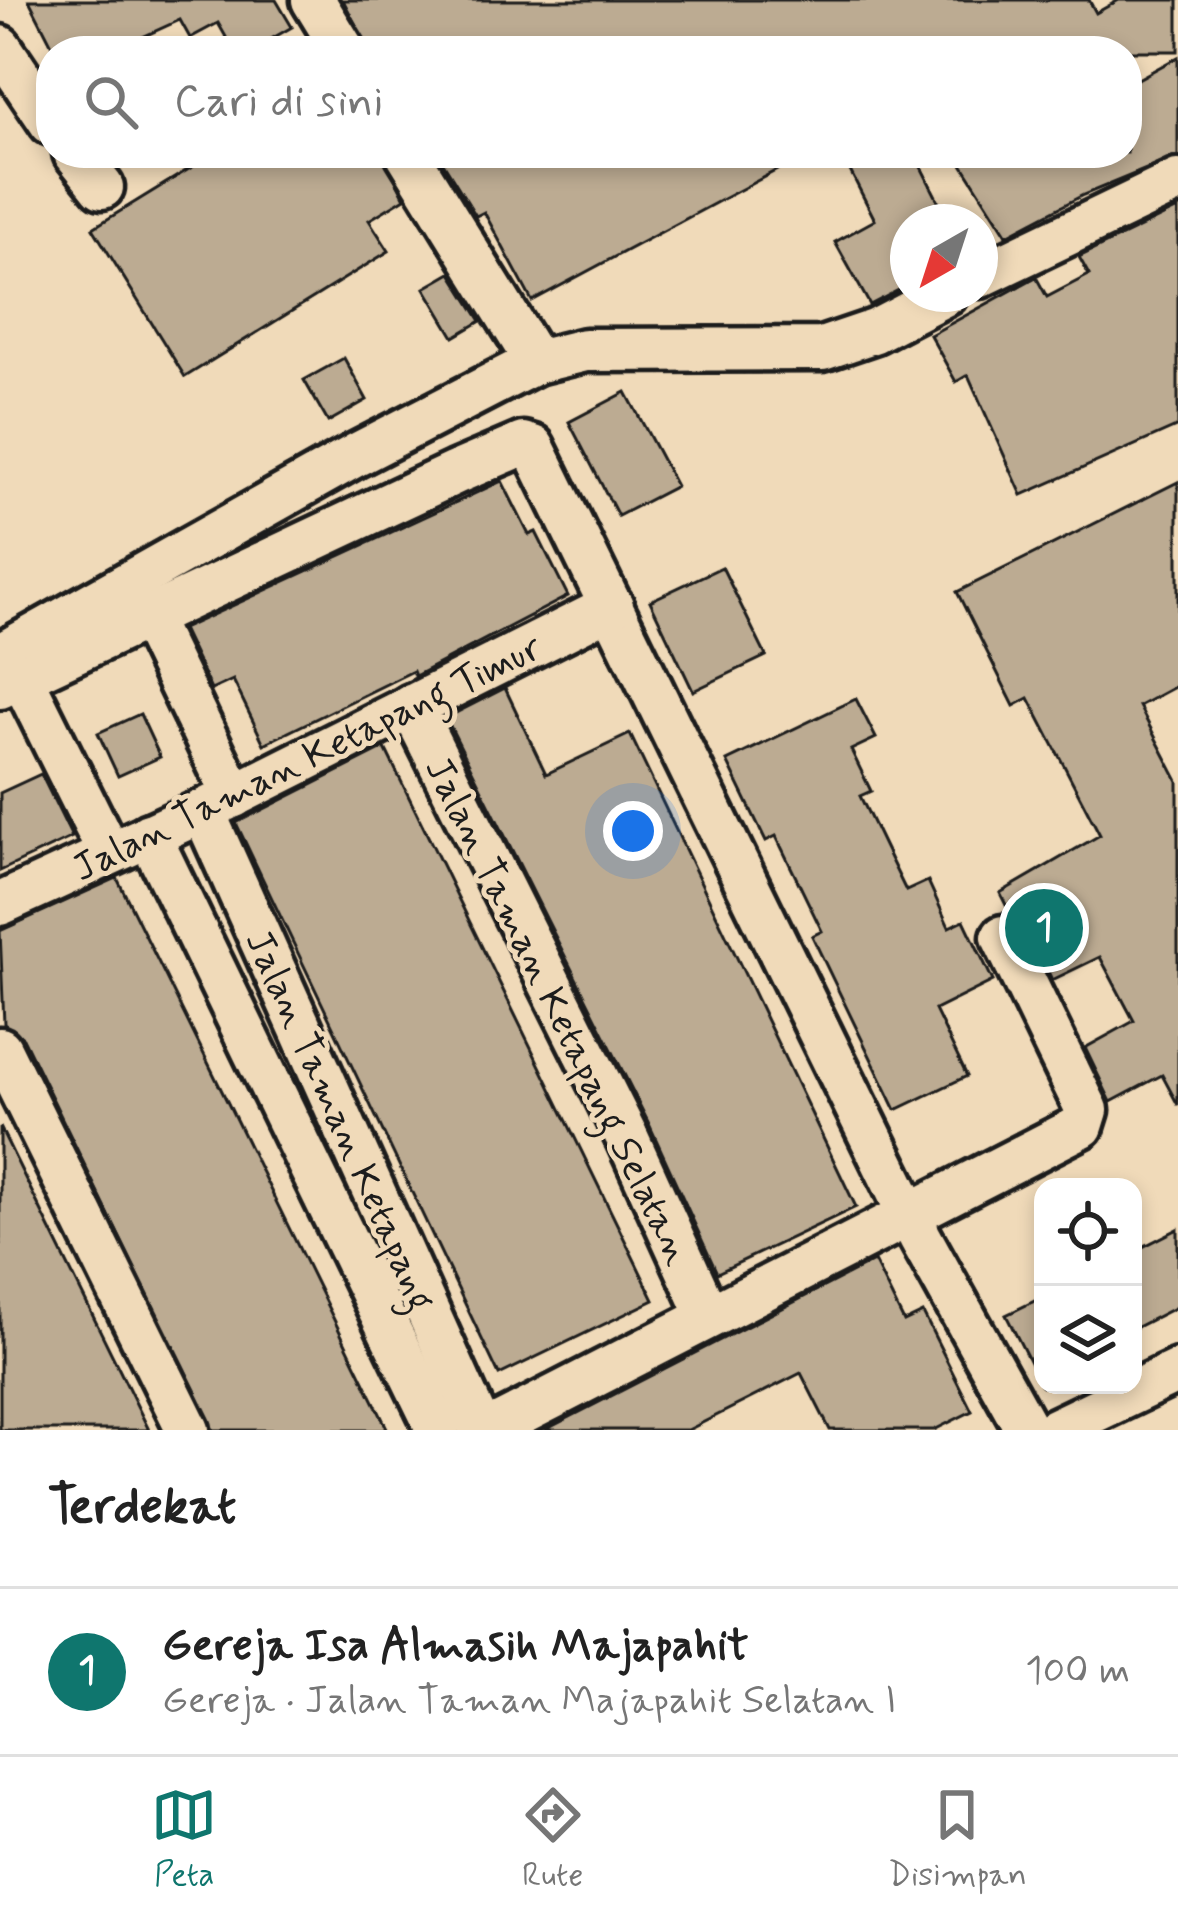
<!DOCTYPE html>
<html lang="id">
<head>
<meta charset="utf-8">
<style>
  :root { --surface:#fff; --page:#f2f2f2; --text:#222; --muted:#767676; --line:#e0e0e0; --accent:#0f766e }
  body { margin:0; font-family:Mynerve,sans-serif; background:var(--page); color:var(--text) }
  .controls { position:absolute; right:36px; bottom:36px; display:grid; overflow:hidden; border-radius:24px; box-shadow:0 6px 18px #0003 }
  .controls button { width:108px; height:108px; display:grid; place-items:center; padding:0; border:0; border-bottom:3px solid var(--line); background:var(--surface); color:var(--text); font:60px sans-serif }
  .compass { position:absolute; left:890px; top:204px; width:108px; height:108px; border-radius:50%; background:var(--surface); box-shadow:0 6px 18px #0003; rotate:219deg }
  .you { position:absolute; left:633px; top:831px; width:42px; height:42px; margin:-30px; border:9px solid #fff; border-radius:50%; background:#1a73e8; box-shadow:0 0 0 18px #1a73e833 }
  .badge { display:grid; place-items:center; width:78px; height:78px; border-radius:50%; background:var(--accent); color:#fff; font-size:39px; font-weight:700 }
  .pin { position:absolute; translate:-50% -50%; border:6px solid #fff; box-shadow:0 3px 12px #0006 }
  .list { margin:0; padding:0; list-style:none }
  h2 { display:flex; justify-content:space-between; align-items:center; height:156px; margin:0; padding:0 48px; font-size:51px }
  h2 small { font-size:39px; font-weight:400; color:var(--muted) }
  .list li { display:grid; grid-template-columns:78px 1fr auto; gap:36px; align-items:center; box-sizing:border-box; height:168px; padding:0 48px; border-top:3px solid var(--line) }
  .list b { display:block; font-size:45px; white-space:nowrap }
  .list p { margin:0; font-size:39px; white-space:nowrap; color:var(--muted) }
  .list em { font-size:39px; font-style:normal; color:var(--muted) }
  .icon { flex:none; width:66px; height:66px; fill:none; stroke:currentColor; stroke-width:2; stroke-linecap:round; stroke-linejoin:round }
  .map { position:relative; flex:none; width:1178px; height:1430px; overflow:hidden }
  .search { position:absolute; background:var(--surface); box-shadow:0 6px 18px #0003; left:36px; right:36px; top:36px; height:132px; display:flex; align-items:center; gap:30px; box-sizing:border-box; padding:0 42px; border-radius:48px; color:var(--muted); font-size:45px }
  .sheet { height:324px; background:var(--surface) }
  nav { display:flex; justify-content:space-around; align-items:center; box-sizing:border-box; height:168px; border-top:3px solid var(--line); background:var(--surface); font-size:33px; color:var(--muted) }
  nav a { display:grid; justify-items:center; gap:6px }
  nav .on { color:var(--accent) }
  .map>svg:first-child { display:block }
  .building { fill:#bcab92; stroke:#1c1c1c; stroke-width:3 }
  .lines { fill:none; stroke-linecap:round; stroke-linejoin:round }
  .minor-casing { stroke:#1c1c1c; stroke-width:51 }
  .minor { stroke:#f0dab9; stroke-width:42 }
  .labels { text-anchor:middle; stroke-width:10; stroke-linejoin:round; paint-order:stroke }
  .street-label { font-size:39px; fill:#1c1c1c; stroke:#f0dab9 }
</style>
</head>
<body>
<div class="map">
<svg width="1178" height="1430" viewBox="0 0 1178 1430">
  <rect width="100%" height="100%" fill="#f0dab9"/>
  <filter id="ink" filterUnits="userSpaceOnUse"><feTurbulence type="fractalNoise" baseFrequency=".00833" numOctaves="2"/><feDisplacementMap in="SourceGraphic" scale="24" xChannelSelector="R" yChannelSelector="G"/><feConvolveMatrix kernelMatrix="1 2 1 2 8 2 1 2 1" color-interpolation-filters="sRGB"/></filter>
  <g filter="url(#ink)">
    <g class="building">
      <polygon points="29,0 276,0 292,27 250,51 234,51 218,23 190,38 180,20 136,40 142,51 55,51"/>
      <polygon points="343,0 1089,0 1096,13 1119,0 1178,0 1178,51 369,51"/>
      <polygon points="1178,57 1178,156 1083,195 1007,235 955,153 1127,153 1127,85"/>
      <polygon points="215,153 382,153 405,198 369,220 389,251 185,377 93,228"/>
      <polygon points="437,153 809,153 532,301 484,212 476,216"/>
      <polygon points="841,153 914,153 949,222 908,222 908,285 870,305 835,242 875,220"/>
      <polygon points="1178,209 1178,426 1022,495 968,375 956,382 930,335 1036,277 1047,297 1089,275 1079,257"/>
      <polygon points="451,273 481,321 454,337 425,288"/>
      <polygon points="344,358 367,400 328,422 304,380"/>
      <polygon points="626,392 676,486 618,516 569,422"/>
      <polygon points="502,481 529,535 536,532 568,596 415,676 413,671 264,744 233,680 211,690 182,629"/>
      <polygon points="1178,482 1178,685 1139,706 1178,781 1178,1105 1162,1075 1111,1102 1085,1048 1134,1021 1100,957 1052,980 1026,926 1010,913 1000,893 1100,835 1029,698 1014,706 957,592"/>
      <polygon points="722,567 766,656 693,691 650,601"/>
      <polygon points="505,688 546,774 630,734 856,1207 717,1273 649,1124 446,718"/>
      <polygon points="856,699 876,738 851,750 871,791 860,796 886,850 906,891 928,881 949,927 964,920 993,981 935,1010 967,1076 896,1110 812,936 822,931 776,836 766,841 727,761"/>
      <polygon points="140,714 160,757 118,776 98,733"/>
      <polygon points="385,748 654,1300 499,1375 236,823"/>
      <polygon points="41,774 72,837 0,871 0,793"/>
      <polygon points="117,878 221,1089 388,1430 213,1430 23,1038 4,1024 0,931"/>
      <polygon points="0,1127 57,1243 149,1430 0,1430"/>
      <polygon points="1178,1229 1178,1306 1133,1329 1133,1252"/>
      <polygon points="874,1261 904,1322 923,1313 972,1411 934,1430 830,1430 801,1373 688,1430 545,1430"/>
      <polygon points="1043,1297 1043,1388 1006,1315"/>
    </g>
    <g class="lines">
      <defs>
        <g id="minor">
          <polyline points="313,0 344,51"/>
          <polyline points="0,47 51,123"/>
          <polyline points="75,153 102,187"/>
          <polyline points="407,153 536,362"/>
          <polyline points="980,276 1178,181"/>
          <polyline points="147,615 234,796"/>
          <polyline points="0,655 356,455 536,362 585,350 822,349 875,331 946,294"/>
          <polyline points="21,676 109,853"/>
          <polyline points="0,687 455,473 523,444 533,447 920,1237 1027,1430"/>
          <polyline points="411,706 626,1135 708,1315"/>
          <polyline points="203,811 481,1430"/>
          <polyline points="149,835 438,1430"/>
          <polyline points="0,904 203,811 612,606"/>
          <polyline points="0,1049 188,1430"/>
          <polyline points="489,1430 1082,1126 1087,1110 1003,937"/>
          <polyline points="1055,1430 1178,1371"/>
        </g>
      </defs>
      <use href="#minor" class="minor-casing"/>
      <use href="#minor" class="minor"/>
    </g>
  </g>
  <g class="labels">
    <g class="street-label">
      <text transform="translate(306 756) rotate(-26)" y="14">Jalan Taman Ketapang Timur</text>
      <text transform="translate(560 1010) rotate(64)" y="14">Jalan Taman Ketapang Selatan</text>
      <text transform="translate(342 1120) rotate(66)" y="14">Jalan Taman Ketapang</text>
    </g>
  </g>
</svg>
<div class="controls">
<button><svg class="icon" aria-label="locate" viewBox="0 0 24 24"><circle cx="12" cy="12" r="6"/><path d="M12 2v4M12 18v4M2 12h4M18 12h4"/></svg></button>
<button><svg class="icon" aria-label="layers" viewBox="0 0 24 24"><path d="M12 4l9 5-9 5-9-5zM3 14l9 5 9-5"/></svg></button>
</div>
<svg class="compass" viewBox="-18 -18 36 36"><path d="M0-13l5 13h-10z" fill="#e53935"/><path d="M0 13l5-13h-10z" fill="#767676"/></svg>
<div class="you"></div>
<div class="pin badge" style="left:1044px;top:928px">1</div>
<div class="search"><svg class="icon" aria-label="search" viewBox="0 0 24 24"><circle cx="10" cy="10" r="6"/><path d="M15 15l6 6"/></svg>Cari di sini</div>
</div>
<section class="sheet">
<h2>Terdekat<small></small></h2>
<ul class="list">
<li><span class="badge">1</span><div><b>Gereja Isa Almasih Majapahit</b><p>Gereja · Jalan Taman Majapahit Selatan I</p></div><em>100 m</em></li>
</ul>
</section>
<nav>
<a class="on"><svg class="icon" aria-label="map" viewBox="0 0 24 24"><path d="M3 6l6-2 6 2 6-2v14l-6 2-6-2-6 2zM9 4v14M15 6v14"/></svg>Peta</a>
<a><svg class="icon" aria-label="directions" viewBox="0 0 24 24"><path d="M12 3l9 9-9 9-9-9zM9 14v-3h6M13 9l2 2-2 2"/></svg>Rute</a>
<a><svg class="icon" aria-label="saved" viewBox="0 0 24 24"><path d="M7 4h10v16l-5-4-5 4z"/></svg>Disimpan</a>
</nav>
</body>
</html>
